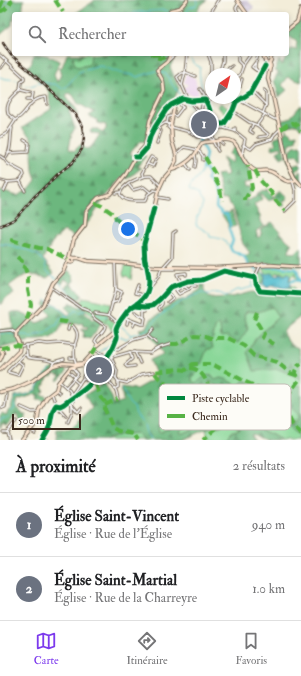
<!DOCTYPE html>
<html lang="fr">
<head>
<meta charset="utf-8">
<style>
  :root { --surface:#fff; --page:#f6f6f6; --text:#202124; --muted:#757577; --line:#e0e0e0; --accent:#7c3aed }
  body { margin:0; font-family:"IM FELL Double Pica",serif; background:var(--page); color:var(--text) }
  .compass { position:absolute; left:205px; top:68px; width:36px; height:36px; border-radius:50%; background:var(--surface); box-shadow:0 2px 6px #0003; rotate:35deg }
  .scale { position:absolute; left:12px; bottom:10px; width:69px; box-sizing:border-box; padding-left:4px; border:2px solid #3b2a1e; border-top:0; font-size:11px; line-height:14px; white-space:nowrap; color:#3b2a1e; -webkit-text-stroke:3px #fdfcf7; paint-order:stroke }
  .you { position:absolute; left:128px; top:229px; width:14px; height:14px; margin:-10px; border:3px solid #fff; border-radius:50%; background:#1a73e8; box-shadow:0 0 0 6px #1a73e833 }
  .badge { display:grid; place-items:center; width:26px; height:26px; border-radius:50%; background:var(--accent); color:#fff; font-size:13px; font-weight:700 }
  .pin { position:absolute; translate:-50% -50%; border:2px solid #fff; box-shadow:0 1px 4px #0006 }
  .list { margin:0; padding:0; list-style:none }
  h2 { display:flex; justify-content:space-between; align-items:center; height:52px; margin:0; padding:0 16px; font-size:17px }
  h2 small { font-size:13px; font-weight:400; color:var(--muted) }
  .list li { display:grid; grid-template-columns:26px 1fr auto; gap:12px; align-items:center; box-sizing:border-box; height:64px; padding:0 16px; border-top:1px solid var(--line) }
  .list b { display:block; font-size:15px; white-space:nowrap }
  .list p { margin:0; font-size:13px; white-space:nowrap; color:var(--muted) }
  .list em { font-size:13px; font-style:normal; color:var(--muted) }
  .icon { flex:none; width:22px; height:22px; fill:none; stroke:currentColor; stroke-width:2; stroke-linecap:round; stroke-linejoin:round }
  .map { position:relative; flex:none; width:301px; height:440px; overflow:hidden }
  .search { position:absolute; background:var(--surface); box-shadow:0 2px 6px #0003; left:12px; right:12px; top:12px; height:44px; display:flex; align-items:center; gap:10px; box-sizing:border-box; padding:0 14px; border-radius:4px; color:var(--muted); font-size:15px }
  .sheet { height:180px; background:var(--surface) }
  nav { display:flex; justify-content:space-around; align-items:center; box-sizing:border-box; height:56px; border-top:1px solid var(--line); background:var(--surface); font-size:11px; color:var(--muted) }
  nav a { display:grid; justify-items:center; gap:2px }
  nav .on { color:var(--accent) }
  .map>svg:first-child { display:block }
  .built { fill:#ead1ec }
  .industrial { fill:url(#industrial-grid) }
  .grass { fill:#86d695; stroke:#60805a }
  .forest { fill:url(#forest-firs); stroke:#54704e; fill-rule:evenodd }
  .cemetery { fill:url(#cemetery-stones); stroke:#60805a }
  .water { fill:url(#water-waves); stroke:#487477 }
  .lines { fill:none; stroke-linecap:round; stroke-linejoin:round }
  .stream { stroke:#54bfd0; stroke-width:1 }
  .river { stroke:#54bfd0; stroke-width:2.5 }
  .street-casing { stroke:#7b6e5f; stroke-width:3.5 }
  .secondary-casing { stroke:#7b6e5f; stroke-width:4.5 }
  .street { stroke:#fff; stroke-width:1.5 }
  .secondary { stroke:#fce5cf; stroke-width:2.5 }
  .rail-casing { stroke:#3b2a1e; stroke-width:2.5 }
  .rail { stroke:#fdfcf7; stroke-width:1; stroke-dasharray:3; stroke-linecap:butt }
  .quiet { stroke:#57b245; stroke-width:4; stroke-dasharray:8 4; stroke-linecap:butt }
  .cycleway-casing { stroke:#fdfcf7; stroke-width:8 }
  .cycleway { stroke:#00873e; stroke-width:5 }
  .key { fill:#fdfcf7; stroke:#c3bdb6; stroke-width:1 }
  .key-label { font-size:11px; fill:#3b2a1e }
</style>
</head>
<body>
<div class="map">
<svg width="301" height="440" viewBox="0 0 301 440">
  <defs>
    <pattern id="industrial-grid" width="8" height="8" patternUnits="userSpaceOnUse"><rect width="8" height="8" fill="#cabfd6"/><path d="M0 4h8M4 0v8" fill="none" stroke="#aea4b7"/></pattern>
    <pattern id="forest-firs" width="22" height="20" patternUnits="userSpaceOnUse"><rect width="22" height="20" fill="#6cb77e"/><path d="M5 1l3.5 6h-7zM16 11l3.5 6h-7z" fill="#5a9567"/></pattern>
    <pattern id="cemetery-stones" width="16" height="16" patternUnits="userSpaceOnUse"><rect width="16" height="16" fill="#86d695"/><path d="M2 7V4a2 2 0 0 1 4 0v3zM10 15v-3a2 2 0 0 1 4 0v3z" fill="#75b880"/></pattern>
    <pattern id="water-waves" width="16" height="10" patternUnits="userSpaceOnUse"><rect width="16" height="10" fill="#54bfd0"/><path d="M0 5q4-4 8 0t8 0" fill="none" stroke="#479ba8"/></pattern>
  </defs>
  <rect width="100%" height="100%" fill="#fdfcf7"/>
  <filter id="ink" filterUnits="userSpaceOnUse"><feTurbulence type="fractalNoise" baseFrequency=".025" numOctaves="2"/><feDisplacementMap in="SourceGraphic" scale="8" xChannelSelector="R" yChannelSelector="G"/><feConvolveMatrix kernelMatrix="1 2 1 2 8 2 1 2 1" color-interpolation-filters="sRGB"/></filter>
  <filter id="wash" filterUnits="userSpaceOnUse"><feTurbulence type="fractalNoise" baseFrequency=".012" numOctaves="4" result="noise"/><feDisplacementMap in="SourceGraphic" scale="16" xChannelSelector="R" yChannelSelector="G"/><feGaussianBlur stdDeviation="0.9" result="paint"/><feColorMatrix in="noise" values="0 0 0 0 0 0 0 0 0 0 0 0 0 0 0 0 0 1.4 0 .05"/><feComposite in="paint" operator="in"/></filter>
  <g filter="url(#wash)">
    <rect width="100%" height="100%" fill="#f3edd9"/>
    <polygon class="built" points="186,73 195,78 199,94 195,96 186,93 183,87 187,86 187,84 184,83"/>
    <polygon class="industrial" points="239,0 247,0 254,7 248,14"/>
    <g class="grass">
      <polygon points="84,54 91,54 91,63 88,65 77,67 75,65 72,57 83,55"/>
      <polygon points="126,264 133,265 131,280 127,276 124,276 123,273"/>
      <polygon points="261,267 264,268 282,267 296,269 299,280 294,276 296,274 292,276 290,278 291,281 289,282 290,274 287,273 285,275 281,272 276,273 274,275 272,273 266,274 263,268 260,268"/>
      <polygon points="259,271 264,274 265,278 261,284 258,285 257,281 259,276 258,273"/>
      <path d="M293 286 295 288 293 292C287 291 281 294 277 290L281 288 285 289 284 291H286V288Z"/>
      <path d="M84 297 111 303 108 316 104 323C95 320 90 312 83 308L80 301 83 300Z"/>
      <path d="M272 306 278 317 256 338 279 369 301 379V386L294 410 298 414V419L294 425 289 421 294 432 301 440H281L270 434 242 422 245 420 258 424 257 420 249 415V412C232 411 218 415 202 423L198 413 223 406 224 403 230 402 231 399 229 397 222 396 221 397C215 396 210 387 209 381 213 382 214 385 217 386 230 391 237 382 236 403L249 405 257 403 251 400 256 386 244 380 238 387 233 383 215 380 205 376 200 382 195 383 191 381 198 368 194 364 201 363C207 351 209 336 217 325H220L221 336 248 329 244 315 248 311 258 312Z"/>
      <polygon points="206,382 211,391 204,394 201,387 206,386 205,383"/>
      <path d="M188 409 193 415 188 418 183 419V420C174 425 167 428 160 433L158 428 166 419Z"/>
      <polygon points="197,421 200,426 181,434 179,430"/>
      <polygon points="230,423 240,428 229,434 227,438 209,440 206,430"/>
      <polygon points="136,434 142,438 142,440 104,440 113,436"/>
    </g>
    <g class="forest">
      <polygon points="0,0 24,0 22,12 19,14 14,14 14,20 12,20 12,25 0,35"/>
      <polygon points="94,0 207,0 199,7 196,14 71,14 76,13 94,1"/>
      <polygon points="301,21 301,82 288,77 282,85 287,90 279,97 276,92 278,90 274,81 278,72 275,71 279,60 282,65 291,49 297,50 296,47 297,42 287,35 287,33 297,22"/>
      <path d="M34 54C45 54 52 56 60 62L54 74 56 80 58 82 61 76 59 68 62 67 67 54H84L79 58 72 57 75 65 77 67 88 65 90 63 91 54H176L170 67 179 88 174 99 163 106 146 138 145 142 141 141 130 153 135 157V161L143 155 146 156 137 167 141 168 128 179 124 176 103 200 91 219 75 237 64 231 54 240 43 259 54 273 47 278 29 274 18 279 9 286 14 294 7 297 0 305V190L18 195 29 189 36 180 33 170 31 138 22 128 51 109 49 97 50 94 47 88 26 68 32 63V59ZM69 93 73 95 78 104C84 105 88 111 95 112L89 116 97 120 98 123 106 125V129L102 133 98 129H92L90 131 92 133 100 134 94 143 90 148 86 149 81 144 74 151 69 149 72 133 75 128 69 111 70 108 78 115C78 106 68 103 66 95Z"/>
      <polygon points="301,105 301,129 297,124 281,128 280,121 289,119"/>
      <polygon points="286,128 292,135 297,134 296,140 290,144 288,151 287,151 283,134 286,132"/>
      <polygon points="281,134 285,157 281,159 277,152 282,149 281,147 273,149 271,146 276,144 274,139"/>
      <polygon points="300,145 301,147 301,161 296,154 289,157 291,166 300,164 301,167 295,171 297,174 301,171 301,184 290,168 286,154 289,153 294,146"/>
      <polygon points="236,146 238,152 248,166 251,182 244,183 245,188 252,187 252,190 246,199 246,201 256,197 256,194 263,190 265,191 268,189 274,198 269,201 261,193 260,195 262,199 254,205 261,217 259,219 264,226 256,231 258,238 262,234 260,230 272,222 287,240 292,244 288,252 295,253 301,247 301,266 265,263 260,264 249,265 245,256 250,253 243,244 234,211 227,199 222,200 220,188 216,175 223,174 225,176 228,174 222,158 231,163 232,158 229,153"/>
      <polygon points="281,190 288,197 283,203 285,205 283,207 277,201 274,196"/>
      <polygon points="232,211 236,226 228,228 228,224 222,215 225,212 228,213"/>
      <polygon points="68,270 73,275 74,281 71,284 82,294 82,297 80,299 76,299 67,289 66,286 70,283 65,279 62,284 58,279 64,276"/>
      <path d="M200 281H204V291L210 298 232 297 251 292 296 295 301 300V316L283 331 284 336C287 338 287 340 289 343 292 346 295 346 298 348 301 352 301 372 301 379L279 369 254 371 247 352 256 338 278 317 272 307 258 312 247 311 244 315 248 329 238 343 227 336 221 337 220 325 217 326 215 328 213 338 209 340 213 347 212 349H207L201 364H195L199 371 192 378V381L195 383C202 381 204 373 213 376L215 380 220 378 226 379 238 387 244 380 256 386 251 400 258 402 257 403C250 405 241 406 235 401 238 382 228 390 217 386 213 385 213 382 209 381L216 395 221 397 222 396 219 392 221 390 227 392 230 402 225 403 223 406 198 413 202 423C214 418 229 411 242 411L245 407 248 409 252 417 260 422 258 424 245 420 243 422 270 434 281 440H267L251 433 250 435 254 440H215L227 438 229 434 232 431H235L240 428 230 423 211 427 182 440H142V438L136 434 113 436 104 440H56L57 429H70L92 408 85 395 104 383 111 395 114 404 123 401 121 387 136 389 156 378 155 372 150 360 163 354 147 331 142 333 139 329 145 328 152 318 160 314 166 307 177 301 185 299 201 289ZM176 391 184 401 174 405 175 407 170 408 168 407 162 410 160 407ZM212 395 220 404 218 406 206 402 201 404V405L204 404V406L196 410 195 403ZM188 409 193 415 185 419 182 416 183 420C174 425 167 429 159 433L158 428 166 419ZM197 421 200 426 181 434 179 430Z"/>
      <path d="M46 301 52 306 54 303 68 315 71 313 65 307 69 304 70 302 86 310 85 313 93 320 94 318 102 323 90 339 83 337 84 332 82 331V329L87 330 88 327 84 326 83 323 74 324 63 323C54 344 43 338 26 342 18 344 9 346 1 348L3 351 0 358V330L13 328 11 313C21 308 28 317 35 323L40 322 51 315 46 309 47 307 44 305Z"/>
      <path d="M62 365 67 372 58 381 57 380 60 376 54 374 52 377 50 376 45 382V384L42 389 45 390 41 394 47 397 44 402 40 399 37 400 38 397 36 394 18 400 16 408 22 412V414H27L23 422 19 420 17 414 13 416V419L7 426 3 423 0 428V415L2 413 6 415 8 411 12 408 11 407 15 396 29 394 34 390 36 391C43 378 45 369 62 365Z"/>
      <path d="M295 385 301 386V440H300L294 432 286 425 289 421 294 420 292 423 294 424 298 419V414C290 406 279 400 283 386L292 391Z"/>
    </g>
    <g class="cemetery">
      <polygon points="221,103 231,111 228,115 217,107"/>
      <polygon points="108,317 118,325 113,332 107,323 105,324 104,323"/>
    </g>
    <polygon class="water" points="272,273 274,275 278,276 279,273 285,275 288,273 289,273 290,275 289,281 291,286 285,289 273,285 267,288 263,284 265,278 264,274"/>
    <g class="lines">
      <g class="stream">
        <polyline points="0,10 8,0"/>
        <path d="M133 13C141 11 145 12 152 11 160 11 160 9 168 11"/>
        <polyline points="171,13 176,14"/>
        <polyline points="189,14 187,11 190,7 195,6 198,3 197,0"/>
        <path d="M191 59 194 64 200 67C197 79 208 95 197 105L198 109"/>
        <polyline points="158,71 166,74 173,86 179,92 180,97 194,110 195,112"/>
        <path d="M0 77C7 81 13 77 20 82"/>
        <polyline points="42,82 51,84 55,84 61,88 65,88 79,72 100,66 104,67 120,73 133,75 137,77 156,71"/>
        <path d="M22 84C29 90 34 83 41 83"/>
        <polyline points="198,139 198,141 200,145"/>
        <path d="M191 191 189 190C191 182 200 178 203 169"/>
        <path d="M192 192 198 194 200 199 203 203 199 215 197 216 196 225 209 233 210 237C219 238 225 239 230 247"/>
        <path d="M0 244 9 245 16 248 28 250 30 252 38 255 46 264C44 271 50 274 56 278"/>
        <polyline points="300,265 301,265"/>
        <polyline points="258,268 264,274"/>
        <path d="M57 279C64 290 78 295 82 308"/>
        <polyline points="253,287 263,285"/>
        <polyline points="46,300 58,306 67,316"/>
        <polyline points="92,313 99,314 102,317 107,316"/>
        <polyline points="120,325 131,335"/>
        <path d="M0 333C9 332 18 336 28 335L31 338 35 335 44 334 54 326 57 325 60 318 71 315 75 310 79 312 85 310"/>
        <path d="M98 360 99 352C107 347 114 342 120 336L127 339 131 335 146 331C154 317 186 296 202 293 206 293 205 294 209 294 212 294 215 292 218 293 221 293 223 295 226 296L236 290H241L252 287 254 279 258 274 256 271 257 268"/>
        <polyline points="93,365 97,361"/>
        <path d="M120 387C128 393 125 403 134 407L136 414 144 424 146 433 151 440"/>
        <path d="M0 421 1 419 9 417 10 413 15 408 14 402 16 397C26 395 37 394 39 382L42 381 49 370"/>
      </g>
      <g class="river">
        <path d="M196 111 191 126C198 134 202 144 206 154L203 169"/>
        <polyline points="203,169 207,170 208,176 207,178 213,187 217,198 216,207 222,213 227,214 230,225 229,229 233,241 230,247 232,251 244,256 248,265"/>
        <polyline points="263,267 282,267 297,269 299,279 301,281"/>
        <polyline points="254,268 258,268"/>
        <polyline points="289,283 294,280 300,281"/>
      </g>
    </g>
  </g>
  <g filter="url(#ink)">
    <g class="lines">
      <defs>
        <g id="street">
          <polyline points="210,14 218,0"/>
          <polyline points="239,14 236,8 239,3"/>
          <polyline points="187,54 185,73 182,85 188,99"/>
          <polyline points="208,54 211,62 211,80"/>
          <polyline points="238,54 238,61 243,66"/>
          <path d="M258 54C257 64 250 67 261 73"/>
          <polyline points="0,55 24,77 24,80 21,82 20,90"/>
          <polyline points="168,61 176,54"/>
          <polyline points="255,63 252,67 256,70"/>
          <polyline points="1,68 6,61"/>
          <polyline points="221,70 226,70 232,66"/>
          <polyline points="185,72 195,76"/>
          <polyline points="211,72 209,76 211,85"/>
          <polyline points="219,74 223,61 223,54"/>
          <polyline points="235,78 240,75 244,64 251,54"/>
          <polyline points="181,85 177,77 182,73 185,73"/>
          <polyline points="200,89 204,95 205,100"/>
          <polyline points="211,89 211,97"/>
          <polyline points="21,90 33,93 32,99 33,101"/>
          <polyline points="235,91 240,86 242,79"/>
          <polyline points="252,91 266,105 263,113"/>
          <polyline points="264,91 266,93 266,105"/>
          <polyline points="235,95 238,100"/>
          <polyline points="205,97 208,97 206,101"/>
          <polyline points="220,98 225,98"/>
          <polyline points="27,99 32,99"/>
          <polyline points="188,100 198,111 203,122 213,124 220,128 223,128 225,123"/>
          <polyline points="203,100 200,118 196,120 195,124 204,135 214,141"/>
          <polyline points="239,100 274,119 278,119"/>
          <polyline points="178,102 183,108"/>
          <polyline points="208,105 211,98"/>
          <path d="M209 107C205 114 213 131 214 141"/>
          <polyline points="165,111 170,109 171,107"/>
          <polyline points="233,111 249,122 257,125"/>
          <polyline points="173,115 176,116 183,107"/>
          <path d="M15 120C28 114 28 98 46 97L47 104"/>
          <polyline points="167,123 168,117 172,116"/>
          <polyline points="169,124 168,127 171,130"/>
          <polyline points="253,124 250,131 253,133"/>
          <polyline points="171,127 190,132 197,137 203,136 209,133 213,134"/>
          <polyline points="198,128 203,122"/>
          <polyline points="224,128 235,131"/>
          <polyline points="235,128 235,131 245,139 242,154"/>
          <polyline points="153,133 156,129 165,123 171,124"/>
          <path d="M0 137 7 133 15 121 14 119 8 114C5 103 13 96 20 90"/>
          <polyline points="259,137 267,136 268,134 257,125 265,114"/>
          <polyline points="217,141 218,146"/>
          <polyline points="220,141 223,144"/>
          <polyline points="213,142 218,151"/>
          <polyline points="157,143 161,131 159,127"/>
          <polyline points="243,145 251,149 256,144 272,139 274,135 280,129"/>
          <polyline points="8,153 28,152 29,143 24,140"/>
          <path d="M176 154 184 147C193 149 198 148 203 156V160"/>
          <polyline points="0,156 3,158 8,164 23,172 24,175 20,181 25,191"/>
          <path d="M5 159C12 152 10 137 12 128"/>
          <polyline points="185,163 190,170"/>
          <polyline points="195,167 196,161 195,155"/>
          <polyline points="143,177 142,173 151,157 156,159 153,166 148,164"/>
          <polyline points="0,180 8,182 20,181"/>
          <polyline points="129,185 133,190 144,187 150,192"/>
          <polyline points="4,191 8,182"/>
          <path d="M158 191 154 190 148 194 145 201H142C134 201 123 202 120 194 122 184 142 175 151 176L160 185"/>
          <polyline points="115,193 120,192"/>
          <polyline points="157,197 168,199"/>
          <polyline points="285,211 295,201 295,190 292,179"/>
          <polyline points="163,267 172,257 173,233 176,231"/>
          <polyline points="255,277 260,266 263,264 267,264"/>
          <polyline points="255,278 258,287"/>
          <polyline points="138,285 135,293 140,294 144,297"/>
          <polyline points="184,286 176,290 179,294 189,289 181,283 177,274 186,273 186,275"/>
          <path d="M51 287 81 308 89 311 95 319 105 326C105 332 97 335 95 341L98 345 92 354 93 360 91 364 87 361"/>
          <polyline points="189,289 192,286 196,286"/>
          <polyline points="148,290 159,276 161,269 175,269"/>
          <polyline points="167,290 173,298 168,302"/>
          <polyline points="112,303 118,301 122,292 116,289"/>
          <polyline points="137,306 153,305 160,299 171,287 187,281 202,280 224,270 255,277"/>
          <polyline points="160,310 159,308 162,304 162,297"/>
          <polyline points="95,313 109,315"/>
          <polyline points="109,315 116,290 115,263"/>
          <polyline points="109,315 119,324"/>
          <polyline points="123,317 141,324 144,324 145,318 135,312"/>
          <polyline points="144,317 144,310 147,310"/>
          <polyline points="127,324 128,319"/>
          <polyline points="133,326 135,322"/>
          <path d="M68 330 69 326 72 325C79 332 78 336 75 344 74 350 74 358 76 364"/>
          <polyline points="0,331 11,330 16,333"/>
          <polyline points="148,336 156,343"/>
          <path d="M26 345 27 357C36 360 45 358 53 362"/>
          <polyline points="21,346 39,343 48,344 62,343 75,345"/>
          <polyline points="112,348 118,349 133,340 147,336 153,329"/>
          <polyline points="95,350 107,356"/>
          <polyline points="130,352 132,359 125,365 127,367 135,366"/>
          <polyline points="135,352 140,363"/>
          <polyline points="108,355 112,357 130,352 150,353 158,348 171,344"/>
          <polyline points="111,357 117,371 116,378"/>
          <polyline points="70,358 74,358"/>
          <polyline points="18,361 23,365 18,375 8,372 8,371 24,355 27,355"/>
          <path d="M114 364 106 368C103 380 111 381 115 389 117 391 117 396 118 399"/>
          <polyline points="51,367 54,362 64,359"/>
          <polyline points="95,368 106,368 116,378 118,381 127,383 142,374 154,372"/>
          <path d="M95 368C105 360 121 343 116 330"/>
          <polyline points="68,371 75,377"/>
          <polyline points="89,376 88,379 91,382"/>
          <polyline points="83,377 85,373 89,376 92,374 95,368"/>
          <polyline points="73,379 79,384"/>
          <polyline points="93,380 96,385"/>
          <polyline points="59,381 69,390 74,398 72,405 78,412 81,408"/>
          <polyline points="66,387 78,374 72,367"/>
          <polyline points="116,388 118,387 118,381"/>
          <polyline points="56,390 60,393"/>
          <polyline points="52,394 56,405"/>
          <polyline points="71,395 75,390 83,378 90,383"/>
          <path d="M56 405 60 406 64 404C73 396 100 384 95 368"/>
          <polyline points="57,406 66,416"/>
          <polyline points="21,407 32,412 38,412"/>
          <polyline points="0,409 5,407 7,395"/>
          <polyline points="68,422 72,412 72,405"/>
          <polyline points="30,430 35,433"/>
          <polyline points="3,432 7,432"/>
          <polyline points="44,436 47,440"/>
          <polyline points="9,440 7,432 16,421"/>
          <polyline points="42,440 49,428 52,411 56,405"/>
        </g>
        <g id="secondary">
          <polyline points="237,0 247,14"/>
          <polyline points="169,14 171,10 180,8 187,0"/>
          <polyline points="287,30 297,22 301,9"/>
          <polyline points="263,54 266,64"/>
          <circle cx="268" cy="66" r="2.5"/>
          <polyline points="269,64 271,60 271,54"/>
          <polyline points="270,67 268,79 273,96 287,162 294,177 301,185"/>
          <path d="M135 157H139L147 148 150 137 155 127 166 110 171 105 183 99 192 101 205 100C212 108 209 125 224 124L233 110 236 102 250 93 265 66"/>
          <path d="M171 170C180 168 192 160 197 151 199 149 200 145 202 143 207 141 212 142 217 141 242 134 236 155 249 166 258 175 259 169 269 171 279 173 284 186 296 180"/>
          <circle cx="71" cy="260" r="2.5"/>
          <polyline points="69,258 74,239 85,225 86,212 88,209 98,198 110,194 126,174 136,156 145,146 150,120 164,91 163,81 157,70 167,62 171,54"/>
          <polyline points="73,258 79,258 88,261 123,263"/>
          <polyline points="123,263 155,267 214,268 271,265 301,267"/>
          <polyline points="148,271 144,259 144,244 155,205 158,191 164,178 171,170 176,161 176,154 172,141 171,124 175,103"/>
          <polyline points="98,345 116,330 128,310 137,305 144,297 148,289 148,270"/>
          <polyline points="0,348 3,353 0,360"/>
          <polyline points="76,366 82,365 92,354"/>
          <polyline points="0,370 19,351 20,345 16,337 16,333 43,305 53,283 63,272 68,260"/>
          <polyline points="0,392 14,389 32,381 53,366 63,363 75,364 85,363"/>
          <polyline points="22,440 37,422 39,410 47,397 56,390 58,383 70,368 76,366"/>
        </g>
      </defs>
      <use href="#street" class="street-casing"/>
      <use href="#secondary" class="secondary-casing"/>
      <use href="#street" class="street"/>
      <use href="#secondary" class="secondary"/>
      <defs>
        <polyline id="rail" points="0,226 15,219 33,198 59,173 73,162 82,149 84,137 82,126 76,115 31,72 11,55 3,43"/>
      </defs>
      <use href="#rail" class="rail-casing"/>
      <use href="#rail" class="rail"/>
      <g class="quiet">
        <polyline points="55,0 63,12"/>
        <polyline points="0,8 3,0"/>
        <path d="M0 11C6 11 9 5 12 0"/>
        <path d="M160 54 153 55C159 59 163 60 167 54"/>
        <polyline points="281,129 287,125 293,123 298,126 301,131"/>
        <polyline points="205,157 215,174 215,179 220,188 222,201"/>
        <polyline points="255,170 260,180 271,192 276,201 285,211"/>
        <polyline points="245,201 245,199 252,188 248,166"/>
        <polyline points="95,203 102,206 115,215 116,219 121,223 123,227 139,236 144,242"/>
        <polyline points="11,240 39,248 47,249 68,259"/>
        <polyline points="17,257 22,261 21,264 25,268 28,277 28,290 31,305 26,322"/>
        <polyline points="257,312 254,320 258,324 264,334 262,337 274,344"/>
        <polyline points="59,321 66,322 71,325"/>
        <polyline points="171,344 177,344 194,335 206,336 210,338 228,338 244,346 254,356 277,362 290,373 296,375"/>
        <polyline points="1,348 17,345 21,346"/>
        <polyline points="92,354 98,345"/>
        <path d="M190 368C206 369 207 388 215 398 222 406 231 413 237 421L234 423H222L203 440"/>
        <polyline points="96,385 101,398 105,402 105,410 113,428 118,431 134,434 138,440"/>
        <polyline points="105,405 118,399"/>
        <polyline points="284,406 289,402 287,396 299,380 295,371 298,366 301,364"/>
        <polyline points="198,425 196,420 179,395 158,377 154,372 178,369 186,370 193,364 212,364 246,382 273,394 277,396 284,406 292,424 301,434"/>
      </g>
      <defs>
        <g id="cycleway">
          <path d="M135 157H139L147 148 150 137 155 127 166 110 171 105 183 99 192 101 205 100C212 108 209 125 224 124L233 110 236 102 250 93 265 66"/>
          <polyline points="145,263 144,244 154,208"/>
          <polyline points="255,277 256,284 260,291 301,294"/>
          <polyline points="136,305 147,306 153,305 160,299 171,287 188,281 202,280 224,271 255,278"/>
          <path d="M42 440C45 435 49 430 50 424 52 417 51 411 56 405L60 406 64 404C73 396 100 384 95 368 105 361 113 350 117 338 118 335 116 333 116 329 117 324 123 317 126 313 132 304 142 304 147 292 151 282 148 267 144 258"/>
        </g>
      </defs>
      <use href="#cycleway" class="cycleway-casing"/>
      <use href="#cycleway" class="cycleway"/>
    </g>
  </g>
  <rect x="159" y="384" width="132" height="46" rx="6" class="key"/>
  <rect x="167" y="396" width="18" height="4" fill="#00873e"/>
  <rect x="167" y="414" width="18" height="4" fill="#57b245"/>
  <g class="key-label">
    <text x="192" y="402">Piste cyclable</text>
    <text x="192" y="420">Chemin</text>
  </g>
</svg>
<svg class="compass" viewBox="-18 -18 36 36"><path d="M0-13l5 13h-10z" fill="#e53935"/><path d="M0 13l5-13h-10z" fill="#757577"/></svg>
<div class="scale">500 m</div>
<div class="you"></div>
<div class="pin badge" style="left:204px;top:124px;background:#6b7280">1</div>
<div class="pin badge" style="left:99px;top:370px;background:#6b7280">2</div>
<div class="search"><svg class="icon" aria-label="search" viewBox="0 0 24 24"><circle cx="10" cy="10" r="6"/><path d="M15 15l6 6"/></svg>Rechercher</div>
</div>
<section class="sheet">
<h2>À proximité<small>2 résultats</small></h2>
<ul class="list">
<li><span class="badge" style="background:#6b7280">1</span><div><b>Église Saint-Vincent</b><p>Église · Rue de l'Église</p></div><em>940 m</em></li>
<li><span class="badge" style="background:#6b7280">2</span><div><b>Église Saint-Martial</b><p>Église · Rue de la Charreyre</p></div><em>1.0 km</em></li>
</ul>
</section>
<nav>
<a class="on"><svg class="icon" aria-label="map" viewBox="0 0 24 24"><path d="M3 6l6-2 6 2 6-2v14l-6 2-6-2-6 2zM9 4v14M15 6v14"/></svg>Carte</a>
<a><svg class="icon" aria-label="directions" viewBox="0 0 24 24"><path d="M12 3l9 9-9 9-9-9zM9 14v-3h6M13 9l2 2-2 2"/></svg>Itinéraire</a>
<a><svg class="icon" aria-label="saved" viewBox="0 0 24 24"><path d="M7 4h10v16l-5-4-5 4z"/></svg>Favoris</a>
</nav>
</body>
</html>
